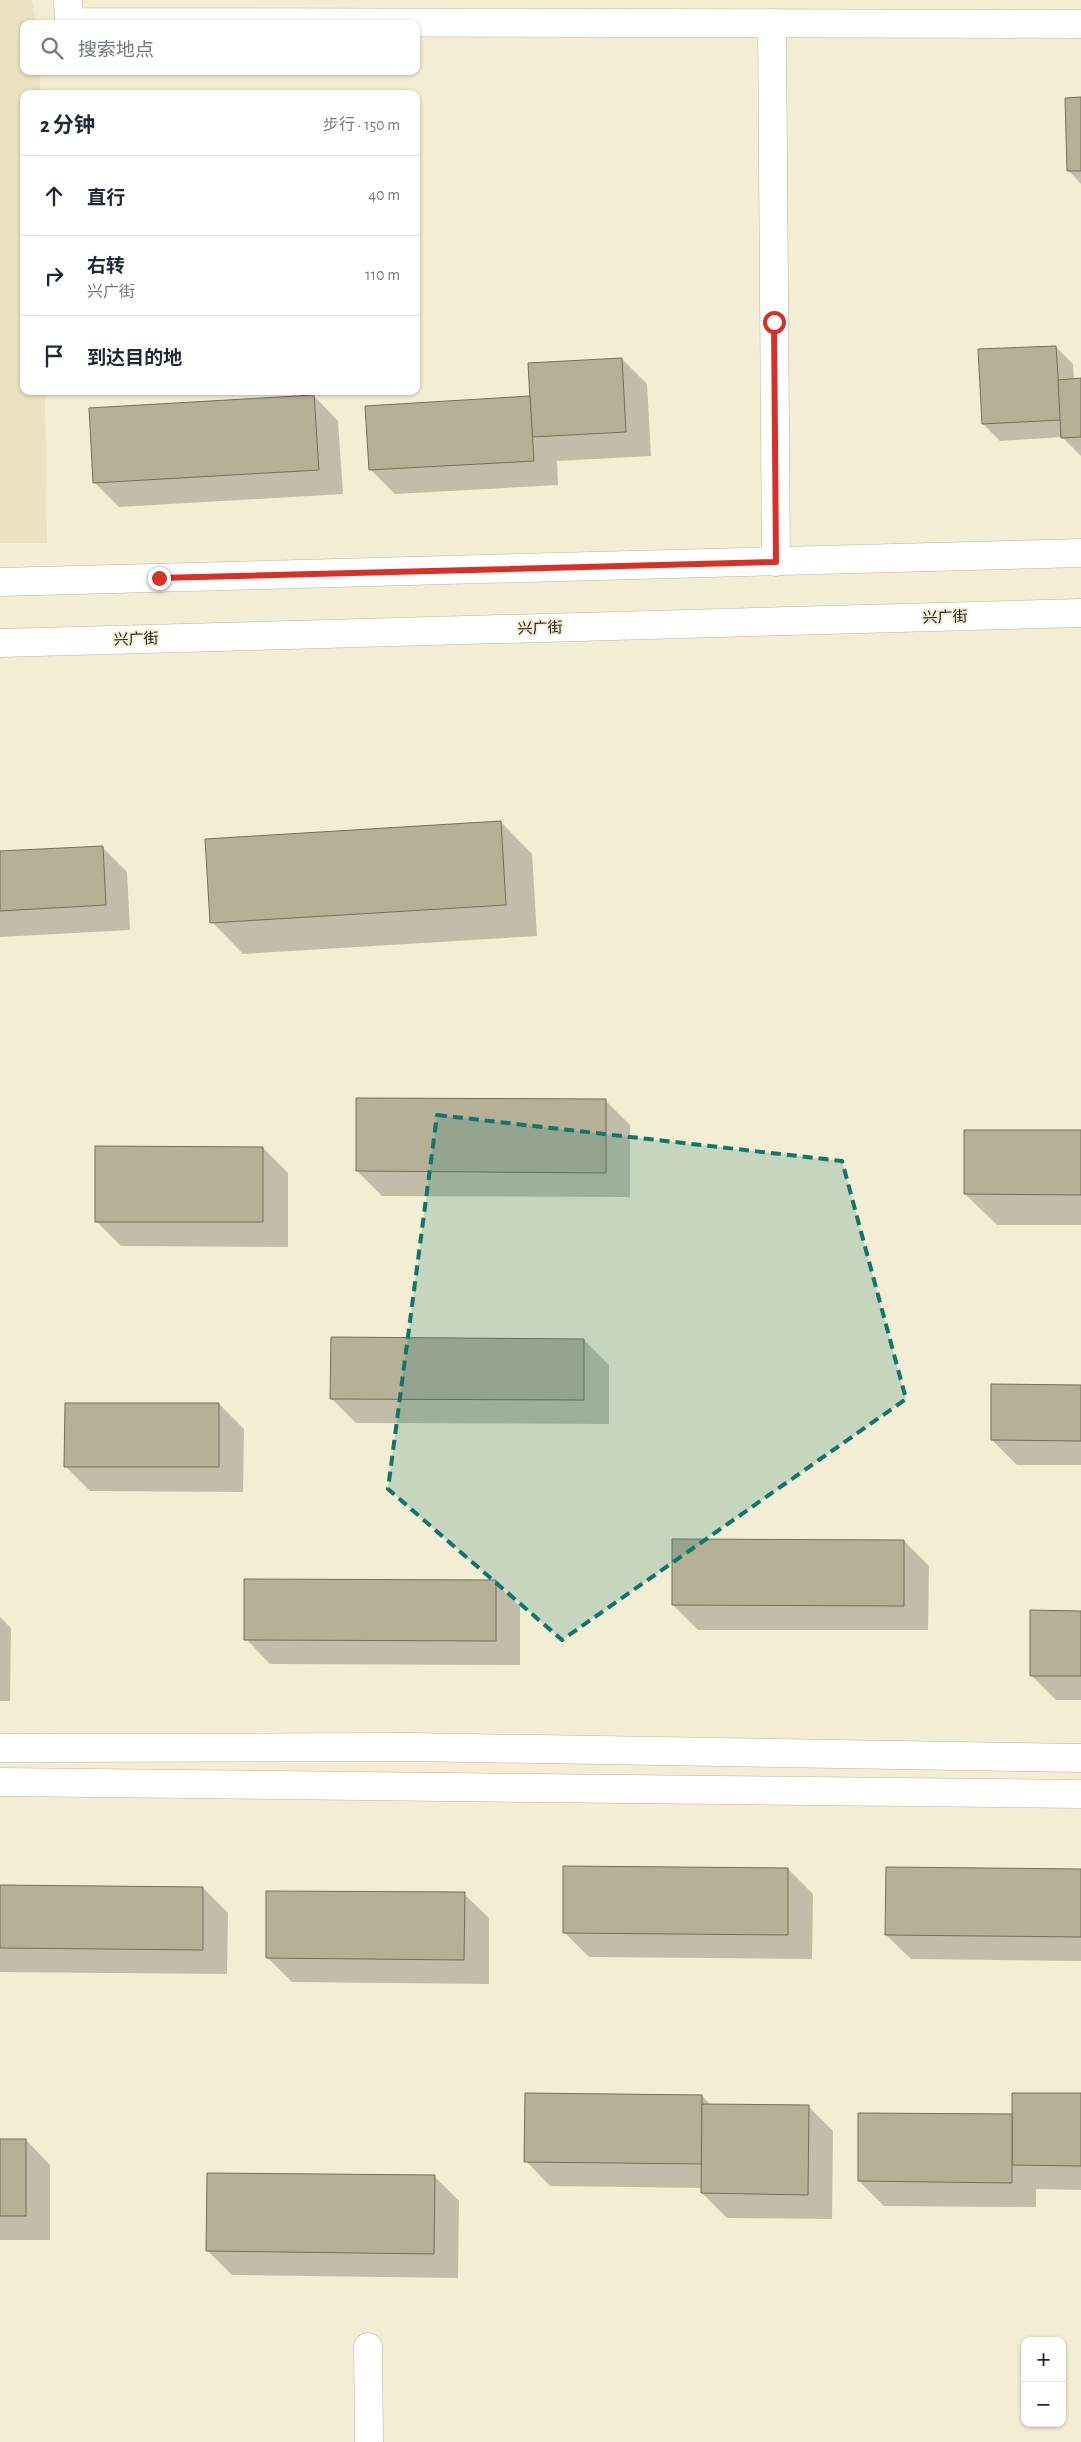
<!DOCTYPE html>
<html lang="zh">
<head>
<meta charset="utf-8">
<style>
  :root { --surface:#fff; --page:#f6f6f7; --text:#1f2937; --muted:#747a83; --line:#e0e1e3 }
  body { margin:0; font-family:"Alegreya Sans","Noto Sans SC",sans-serif; background:var(--page); color:var(--text) }
  .controls { position:absolute; right:15px; bottom:15px; display:grid; overflow:hidden; border-radius:10px; box-shadow:0 1px 4px #0004 }
  .controls button { width:45px; height:45px; display:grid; place-items:center; padding:0; border:0; border-bottom:1px solid var(--line); background:var(--surface); color:var(--text); font:25px sans-serif }
  .stop { position:absolute; width:15px; height:15px; margin:-11px; border:4px solid #d93025; border-radius:50%; background:#fff }
  .stop.end { background:#d93025; border-color:#fff; box-shadow:0 1px 5px #0008 }
  .list { margin:0; padding:0; list-style:none }
  h2 { display:flex; justify-content:space-between; align-items:center; height:65px; margin:0; padding:0 20px; font-size:21px }
  h2 small { font-size:16px; font-weight:400; color:var(--muted) }
  .list li { display:grid; grid-template-columns:32px 1fr auto; gap:15px; align-items:center; box-sizing:border-box; height:80px; padding:0 20px; border-top:1px solid var(--line) }
  .list b { display:block; font-size:19px; white-space:nowrap }
  .list p { margin:0; font-size:16px; white-space:nowrap; color:var(--muted) }
  .list em { font-size:16px; font-style:normal; color:var(--muted) }
  .icon { flex:none; width:28px; height:28px; fill:none; stroke:currentColor; stroke-width:2; stroke-linecap:round; stroke-linejoin:round }
  .map { position:relative; flex:none; width:1081px; height:2442px; overflow:hidden }
  .search { position:absolute; background:var(--surface); box-shadow:0 1px 4px #0004; left:20px; top:20px; width:400px; height:55px; display:flex; align-items:center; gap:12px; box-sizing:border-box; padding:0 18px; border-radius:10px; color:var(--muted); font-size:19px }
  .panel { position:absolute; background:var(--surface); box-shadow:0 1px 4px #0004; left:20px; top:90px; width:400px; height:305px; border-radius:10px }
  .map>svg:first-child { display:block }
  .built { fill:#eae2c1 }
  .shadow { fill:#0003 }
  .building { fill:#b6b097; stroke:#746e58 }
  .lines { fill:none; stroke-linecap:round; stroke-linejoin:round }
  .minor-casing { stroke:#bab49b; stroke-width:29 }
  .minor { stroke:#fff; stroke-width:28 }
  .route { stroke:#d93025; stroke-width:6 }
  .marked { fill:#0f766e; fill-opacity:0.2; stroke:#0f766e; stroke-width:4; stroke-dasharray:10 6; stroke-linejoin:round }
  .labels { text-anchor:middle; stroke-width:4; stroke-linejoin:round; paint-order:stroke }
  .street-label { font-size:15px; fill:#211e15; stroke:#f3edd3 }
</style>
</head>
<body>
<div class="map">
<svg width="1081" height="2442" viewBox="0 0 1081 2442">
  <rect width="100%" height="100%" fill="#f3edd3"/>
  <polygon class="built" points="0,0 32,0 36,24 24,24 24,71 40,71 40,94 24,94 24,391 45,391 47,543 0,543"/>
  <g class="shadow">
    <polygon points="1081,98 1081,184 1068,170"/>
    <polygon points="1056,347 1073,364 1074,380 1081,380 1081,456 1062,437 1000,441 983,424"/>
    <polygon points="622,359 647,384 651,456 557,461 558,485 395,494 370,469"/>
    <polygon points="314,396 338,421 343,494 119,507 94,482"/>
    <polygon points="501,822 532,854 537,936 243,954 212,922"/>
    <polygon points="102,847 127,872 130,930 0,937 0,853"/>
    <polygon points="605,1100 630,1125 630,1197 382,1196 357,1171"/>
    <polygon points="1081,1132 1081,1225 997,1225 965,1194"/>
    <polygon points="263,1148 288,1173 288,1247 121,1246 96,1221"/>
    <polygon points="584,1340 609,1365 609,1424 356,1423 331,1398"/>
    <polygon points="1081,1386 1081,1465 1017,1465 992,1440"/>
    <polygon points="219,1404 244,1429 243,1492 90,1491 65,1466"/>
    <polygon points="904,1541 929,1566 928,1630 698,1630 673,1605"/>
    <polygon points="495,1582 520,1606 520,1665 270,1664 246,1639"/>
    <polygon points="1081,1612 1081,1700 1056,1700 1031,1675"/>
    <polygon points="0,1617 11,1628 10,1701 0,1701"/>
    <polygon points="788,1869 813,1894 812,1959 589,1957 564,1932"/>
    <polygon points="1081,1871 1081,1961 911,1959 886,1935"/>
    <polygon points="0,1886 203,1888 228,1913 227,1974 0,1972"/>
    <polygon points="464,1894 489,1918 489,1984 292,1982 267,1957"/>
    <polygon points="1081,2095 1081,2190 1036,2189 1036,2207 884,2206 859,2181 1013,2115"/>
    <polygon points="702,2096 711,2105 808,2106 833,2131 832,2219 727,2218 702,2193 702,2188 550,2186 526,2161"/>
    <polygon points="0,2140 26,2140 50,2165 50,2240 0,2240"/>
    <polygon points="434,2176 459,2201 458,2278 232,2275 207,2250"/>
  </g>
  <g class="building">
    <polygon points="1081,97 1081,171 1067,171 1065,98"/>
    <polygon points="1056,346 1061,420 982,424 978,349"/>
    <polygon points="622,358 626,432 532,437 528,363"/>
    <polygon points="1081,378 1081,437 1061,438 1058,380"/>
    <polygon points="314,395 319,470 93,483 89,408"/>
    <polygon points="530,396 534,461 369,470 365,406"/>
    <polygon points="501,821 506,905 210,923 205,839"/>
    <polygon points="103,846 106,905 0,911 0,851"/>
    <polygon points="356,1098 606,1099 606,1173 356,1171"/>
    <polygon points="964,1130 1081,1130 1081,1195 964,1194"/>
    <polygon points="95,1146 263,1147 263,1222 95,1222"/>
    <polygon points="331,1337 584,1339 584,1400 330,1399"/>
    <polygon points="991,1384 1081,1385 1081,1441 991,1440"/>
    <polygon points="65,1403 219,1403 219,1467 64,1467"/>
    <polygon points="672,1539 904,1540 904,1606 672,1605"/>
    <polygon points="244,1579 496,1580 496,1641 244,1640"/>
    <polygon points="1030,1610 1081,1611 1081,1676 1030,1676"/>
    <polygon points="563,1866 788,1868 788,1935 563,1933"/>
    <polygon points="886,1867 1081,1869 1081,1937 885,1935"/>
    <polygon points="0,1885 203,1887 203,1950 0,1948"/>
    <polygon points="266,1891 465,1892 464,1960 266,1958"/>
    <polygon points="525,2093 702,2095 702,2164 524,2162"/>
    <polygon points="1012,2093 1081,2093 1081,2166 1012,2165"/>
    <polygon points="702,2104 809,2105 808,2195 701,2193"/>
    <polygon points="858,2113 1012,2114 1012,2183 858,2181"/>
    <rect x="0" y="2139" width="26" height="77"/>
    <polygon points="207,2173 435,2175 434,2254 206,2251"/>
  </g>
  <g class="lines">
    <defs>
      <g id="minor">
        <polyline points="68,0 69,22 1081,24"/>
        <polyline points="772,23 776,562"/>
        <polyline points="0,582 1081,553"/>
        <polyline points="0,643 1081,613"/>
        <polyline points="0,1748 410,1747 1081,1758"/>
        <polyline points="0,1782 1081,1794"/>
        <polyline points="368,2347 369,2442"/>
      </g>
    </defs>
    <use href="#minor" class="minor-casing"/>
    <use href="#minor" class="minor"/>
  </g>
  <g class="lines">
    <polyline class="route" points="159,578 776,562 774,322"/>
  </g>
  <path class="marked" d="M437 1115 842 1161 906 1399 562 1640 388 1489Z"/>
  <g class="labels">
    <g class="street-label">
      <text transform="translate(945 617) rotate(-2)" y="5">兴广街</text>
      <text transform="translate(540 628) rotate(-2)" y="5">兴广街</text>
      <text transform="translate(136 639) rotate(-2)" y="5">兴广街</text>
    </g>
  </g>
</svg>
<div class="controls">
<button>+</button>
<button>−</button>
</div>
<div class="stop" style="left:774px;top:322px"></div>
<div class="stop end" style="left:159px;top:578px"></div>
<div class="search"><svg class="icon" aria-label="search" viewBox="0 0 24 24"><circle cx="10" cy="10" r="6"/><path d="M15 15l6 6"/></svg>搜索地点</div>
<section class="panel">
<h2>2 分钟<small>步行 · 150 m</small></h2>
<ul class="list">
<li><svg class="icon" aria-label="ahead" viewBox="0 0 24 24"><path d="M12 20V5M6 11l6-6 6 6"/></svg><div><b>直行</b></div><em>40 m</em></li>
<li><svg class="icon" aria-label="right" viewBox="0 0 24 24"><path d="M7 20v-9h11M14 6l5 5-5 5"/></svg><div><b>右转</b><p>兴广街</p></div><em>110 m</em></li>
<li><svg class="icon" aria-label="arrive" viewBox="0 0 24 24"><path d="M6 21V4h12l-3 4 3 4H6"/></svg><div><b>到达目的地</b></div></li>
</ul>
</section>
</div>
</body>
</html>
